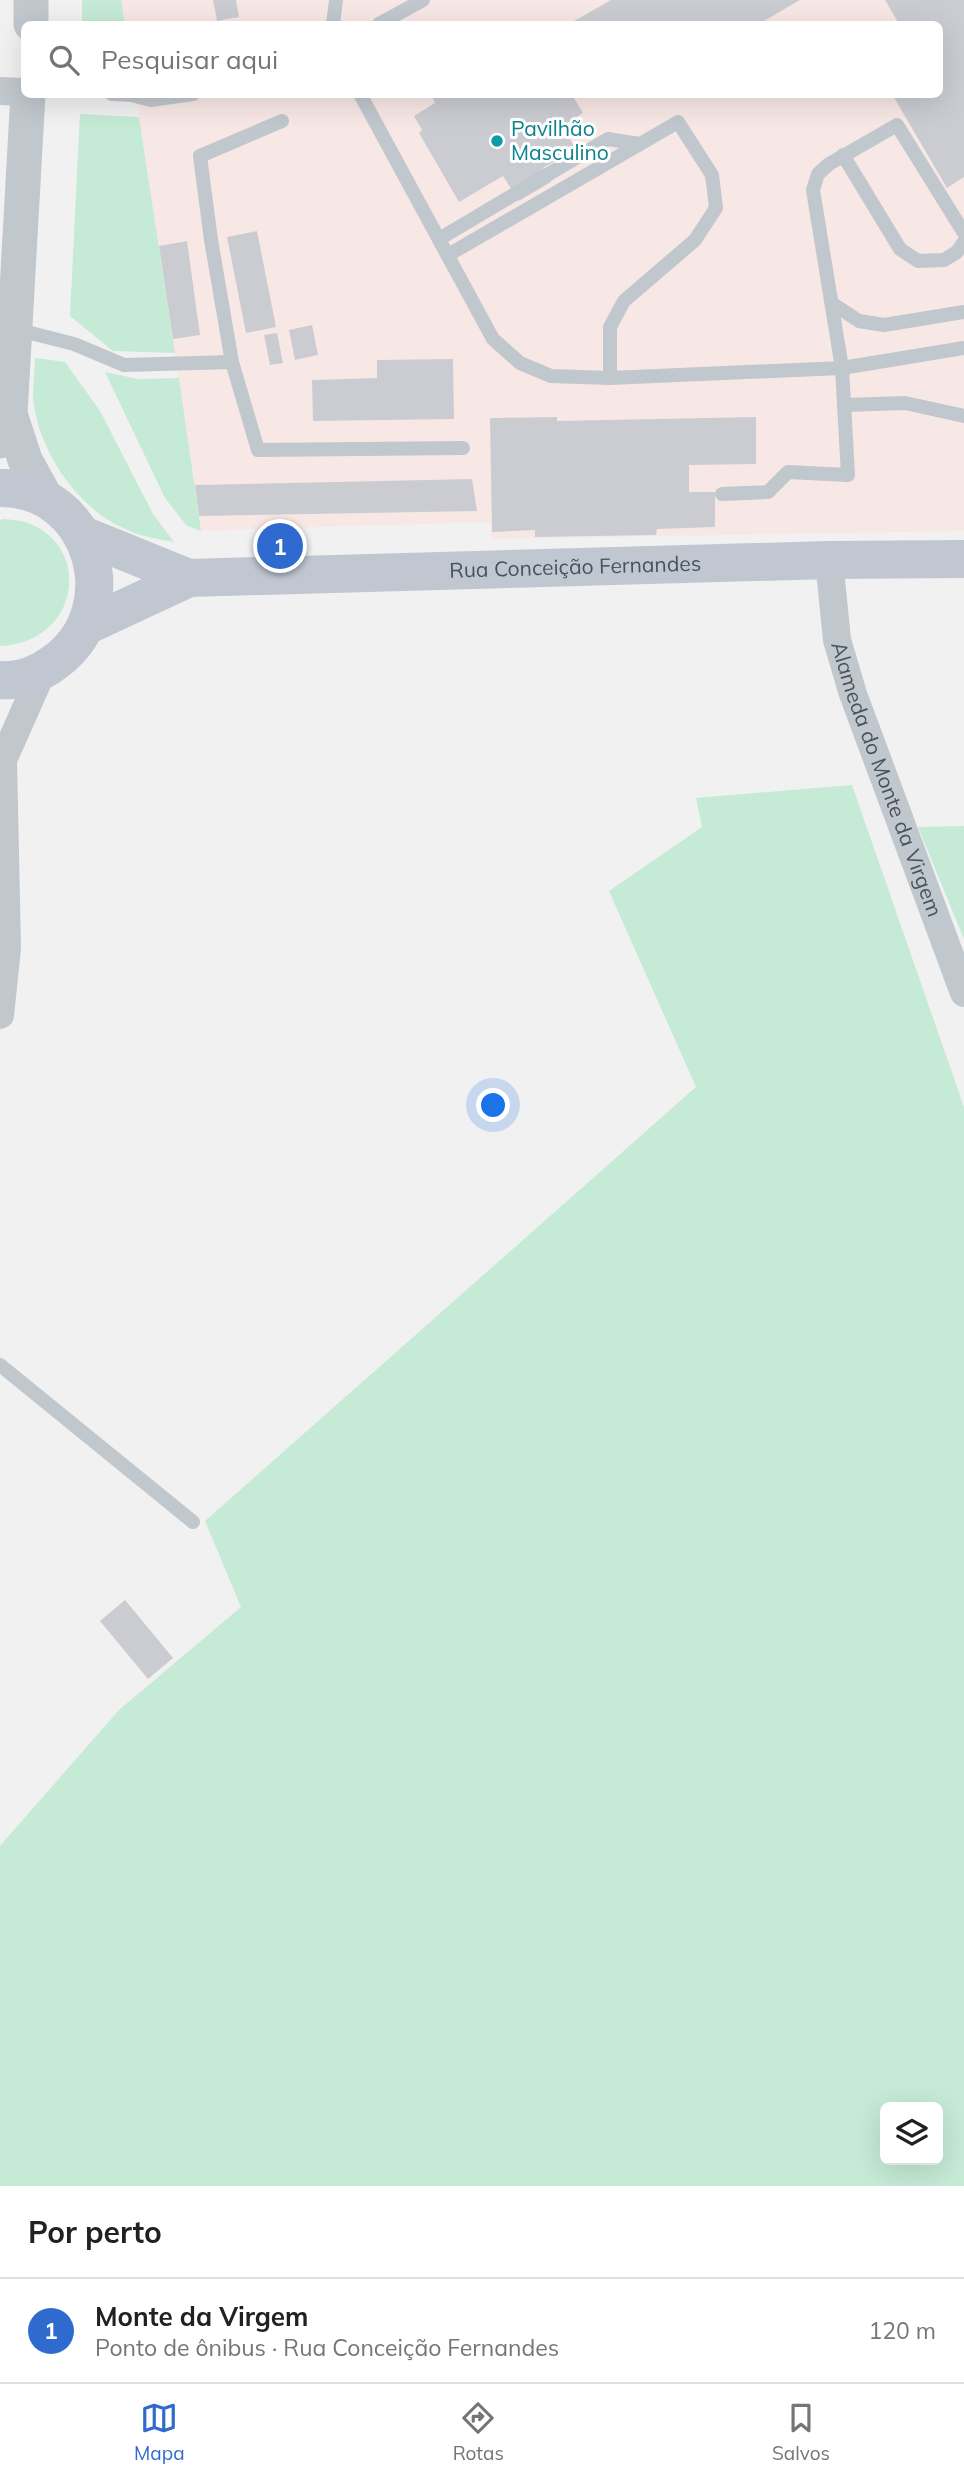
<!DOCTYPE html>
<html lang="pt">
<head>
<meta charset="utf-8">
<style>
  :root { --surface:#fff; --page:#f6f6f6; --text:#202124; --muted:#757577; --line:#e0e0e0; --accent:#2f6ace }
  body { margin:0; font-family:Mulish,sans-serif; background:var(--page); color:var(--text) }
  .controls { position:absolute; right:21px; bottom:21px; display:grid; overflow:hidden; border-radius:10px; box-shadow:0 7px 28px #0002 }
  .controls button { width:63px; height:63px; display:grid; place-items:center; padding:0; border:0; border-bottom:2px solid var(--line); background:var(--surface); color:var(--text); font:35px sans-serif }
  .you { position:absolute; left:494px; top:1106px; width:24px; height:24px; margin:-18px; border:5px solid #fff; border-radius:50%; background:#1a73e8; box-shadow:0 0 0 10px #1a73e833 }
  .badge { display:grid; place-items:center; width:46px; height:46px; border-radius:50%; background:var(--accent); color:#fff; font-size:23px; font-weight:700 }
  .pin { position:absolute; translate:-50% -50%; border:4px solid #fff; box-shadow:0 2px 7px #0006 }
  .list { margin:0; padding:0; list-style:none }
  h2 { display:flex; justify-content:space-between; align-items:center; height:91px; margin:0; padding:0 28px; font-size:30px }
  h2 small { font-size:23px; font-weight:400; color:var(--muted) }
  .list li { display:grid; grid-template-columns:46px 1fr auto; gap:21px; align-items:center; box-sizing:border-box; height:105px; padding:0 28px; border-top:2px solid var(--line) }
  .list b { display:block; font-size:26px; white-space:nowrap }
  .list p { margin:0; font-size:23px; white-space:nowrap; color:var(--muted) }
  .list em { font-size:23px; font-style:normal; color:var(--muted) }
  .icon { flex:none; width:38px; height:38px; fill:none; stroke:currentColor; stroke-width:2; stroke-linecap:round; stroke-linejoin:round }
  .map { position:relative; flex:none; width:964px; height:2186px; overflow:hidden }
  .search { position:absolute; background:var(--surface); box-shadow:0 7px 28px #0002; left:21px; right:21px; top:21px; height:77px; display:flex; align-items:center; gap:18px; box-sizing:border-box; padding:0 24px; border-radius:10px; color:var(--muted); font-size:26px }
  .sheet { height:196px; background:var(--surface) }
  nav { display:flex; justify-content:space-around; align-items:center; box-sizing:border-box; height:98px; border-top:2px solid var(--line); background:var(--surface); font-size:19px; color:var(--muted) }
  nav a { display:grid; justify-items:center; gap:4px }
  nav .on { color:var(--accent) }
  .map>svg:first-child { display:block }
  .medical { fill:#f8e8e5 }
  .green { fill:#c5ead6; fill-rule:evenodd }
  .building { fill:#cbccd2 }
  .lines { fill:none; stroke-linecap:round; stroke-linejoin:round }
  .service { stroke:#c0c7cd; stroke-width:14 }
  .minor { stroke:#c0c7cd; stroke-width:28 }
  .tertiary { stroke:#c0c7cd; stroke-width:35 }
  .secondary { stroke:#c0c7d1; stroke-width:38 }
  .culture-dot { fill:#0f9aa8; stroke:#fff; stroke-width:2.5 }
  .labels { text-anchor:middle; stroke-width:6; stroke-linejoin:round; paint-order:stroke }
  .culture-label { font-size:21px; fill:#0d838f; stroke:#fff; text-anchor:start }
  .street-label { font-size:21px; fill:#4a525c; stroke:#fff }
</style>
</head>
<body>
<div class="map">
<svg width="964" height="2186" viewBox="0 0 964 2186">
  <rect width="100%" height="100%" fill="#f2f1f1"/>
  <polygon class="medical" points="121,0 964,0 964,531 491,539 491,522 201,531 136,95 940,94 940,24 125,24"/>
  <g class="green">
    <polygon points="82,0 121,0 125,24 82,24"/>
    <polygon points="80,114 139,117 175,353 113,351 70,316"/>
    <path d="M35 358 65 362 100 411 153 514 174 542C157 539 139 536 123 528 75 506 36 447 33 395 33 383 35 370 35 358Z"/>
    <polygon points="105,372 138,379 179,378 201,531 187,526 165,498"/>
    <path d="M4 519C10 520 19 520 25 522 94 545 80 643 0 646V520Z"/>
    <path d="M852 785 964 1107V2186H0V1846L119 1710 241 1607 205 1521 696 1087 609 891 702 827 696 798ZM885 2107H938V2160H885Z"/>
    <polygon points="964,826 964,939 918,827"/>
  </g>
  <g class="building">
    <polygon points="213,0 236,0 239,17 217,21"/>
    <polygon points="611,0 800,0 759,24 569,24"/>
    <polygon points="885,0 964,0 964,177 947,188 892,94 940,94 940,24 899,24"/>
    <polygon points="431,94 581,94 574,98 583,113 562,126 576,149 543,168 551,182 519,201 503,176 459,202 419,133 422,130 414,116 435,103"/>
    <polygon points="257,231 276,327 246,333 227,237"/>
    <polygon points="187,241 200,335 173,339 159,246"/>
    <polygon points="312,325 318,355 295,360 289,330"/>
    <polygon points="277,333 283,363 270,365 264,335"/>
    <polygon points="453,359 454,419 313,421 312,380 377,378 377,360"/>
    <polygon points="557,417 557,421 756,417 756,464 689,465 689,492 715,492 715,527 657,529 656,535 535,537 535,530 492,532 490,418"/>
    <polygon points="472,479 477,511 199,516 195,485"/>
    <polygon points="125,1600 173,1658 148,1679 100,1621"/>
  </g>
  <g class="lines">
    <g class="service">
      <polyline points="333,24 336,0"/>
      <polyline points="379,24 423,0"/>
      <polyline points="112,94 131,95 151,100 193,94"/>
      <polyline points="360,94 493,339 520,363 551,376 610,378 842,368 964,348"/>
      <polyline points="843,155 900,249 918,261 944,260 957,252 964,242"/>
      <polyline points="439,239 608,139 639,144"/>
      <polyline points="448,255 678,122 712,175 716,208 695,240 624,301 610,327 610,378"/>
      <polyline points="833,304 859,321 884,325 964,312"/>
      <polyline points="15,329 74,344 124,365 232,362 258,450 463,448"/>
      <polyline points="232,362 211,240 200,156 282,121"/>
      <polyline points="844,405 905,403 964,416"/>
      <polyline points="722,494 768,492 788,472 848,475 842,368 813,190 818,174 829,164 897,125 964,233"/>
      <polyline points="0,1365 193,1522"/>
    </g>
    <g class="minor">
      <polyline points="0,91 24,92"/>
      <path id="s1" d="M829 560 837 640 853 694 964 993"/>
      <polyline points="0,752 3,760 7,948 0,1015"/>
      <polyline points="3,760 42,672"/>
    </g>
    <g class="tertiary">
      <polyline points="31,24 31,0"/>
      <polyline points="10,414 25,460 47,500"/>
      <polyline points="0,441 10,414 28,94"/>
    </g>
    <g class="secondary">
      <path d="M0 488C93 487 128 609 55 662 39 674 20 682 0 680"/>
      <polyline points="83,535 189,578"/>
      <path id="s2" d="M86 626 189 578 829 560 964 559"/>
    </g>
  </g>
  <circle class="culture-dot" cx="497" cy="141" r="7"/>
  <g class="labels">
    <g class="culture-label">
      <text x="511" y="136">Pavilhão<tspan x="511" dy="24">Masculino</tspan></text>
    </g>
    <g class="street-label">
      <text dy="7" stroke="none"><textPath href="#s2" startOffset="500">Rua Conceição Fernandes</textPath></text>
      <text dy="7" stroke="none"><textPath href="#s1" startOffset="228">Alameda do Monte da Virgem</textPath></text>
    </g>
  </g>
</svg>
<div class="controls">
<button><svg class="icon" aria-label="layers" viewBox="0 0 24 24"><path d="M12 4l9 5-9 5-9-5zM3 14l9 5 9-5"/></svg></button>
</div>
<div class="you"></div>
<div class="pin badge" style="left:280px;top:546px">1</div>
<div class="search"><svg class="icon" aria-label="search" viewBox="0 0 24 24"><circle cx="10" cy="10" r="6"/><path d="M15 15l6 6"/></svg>Pesquisar aqui</div>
</div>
<section class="sheet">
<h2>Por perto<small></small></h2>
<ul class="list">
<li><span class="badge">1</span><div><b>Monte da Virgem</b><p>Ponto de ônibus · Rua Conceição Fernandes</p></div><em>120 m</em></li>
</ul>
</section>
<nav>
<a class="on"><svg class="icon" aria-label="map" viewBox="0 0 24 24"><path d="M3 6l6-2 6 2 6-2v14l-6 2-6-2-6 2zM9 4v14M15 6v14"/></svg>Mapa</a>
<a><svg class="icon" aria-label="directions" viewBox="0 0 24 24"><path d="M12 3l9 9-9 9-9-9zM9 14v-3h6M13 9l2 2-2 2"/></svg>Rotas</a>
<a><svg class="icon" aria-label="saved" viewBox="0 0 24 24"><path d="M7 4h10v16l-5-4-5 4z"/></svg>Salvos</a>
</nav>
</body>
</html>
